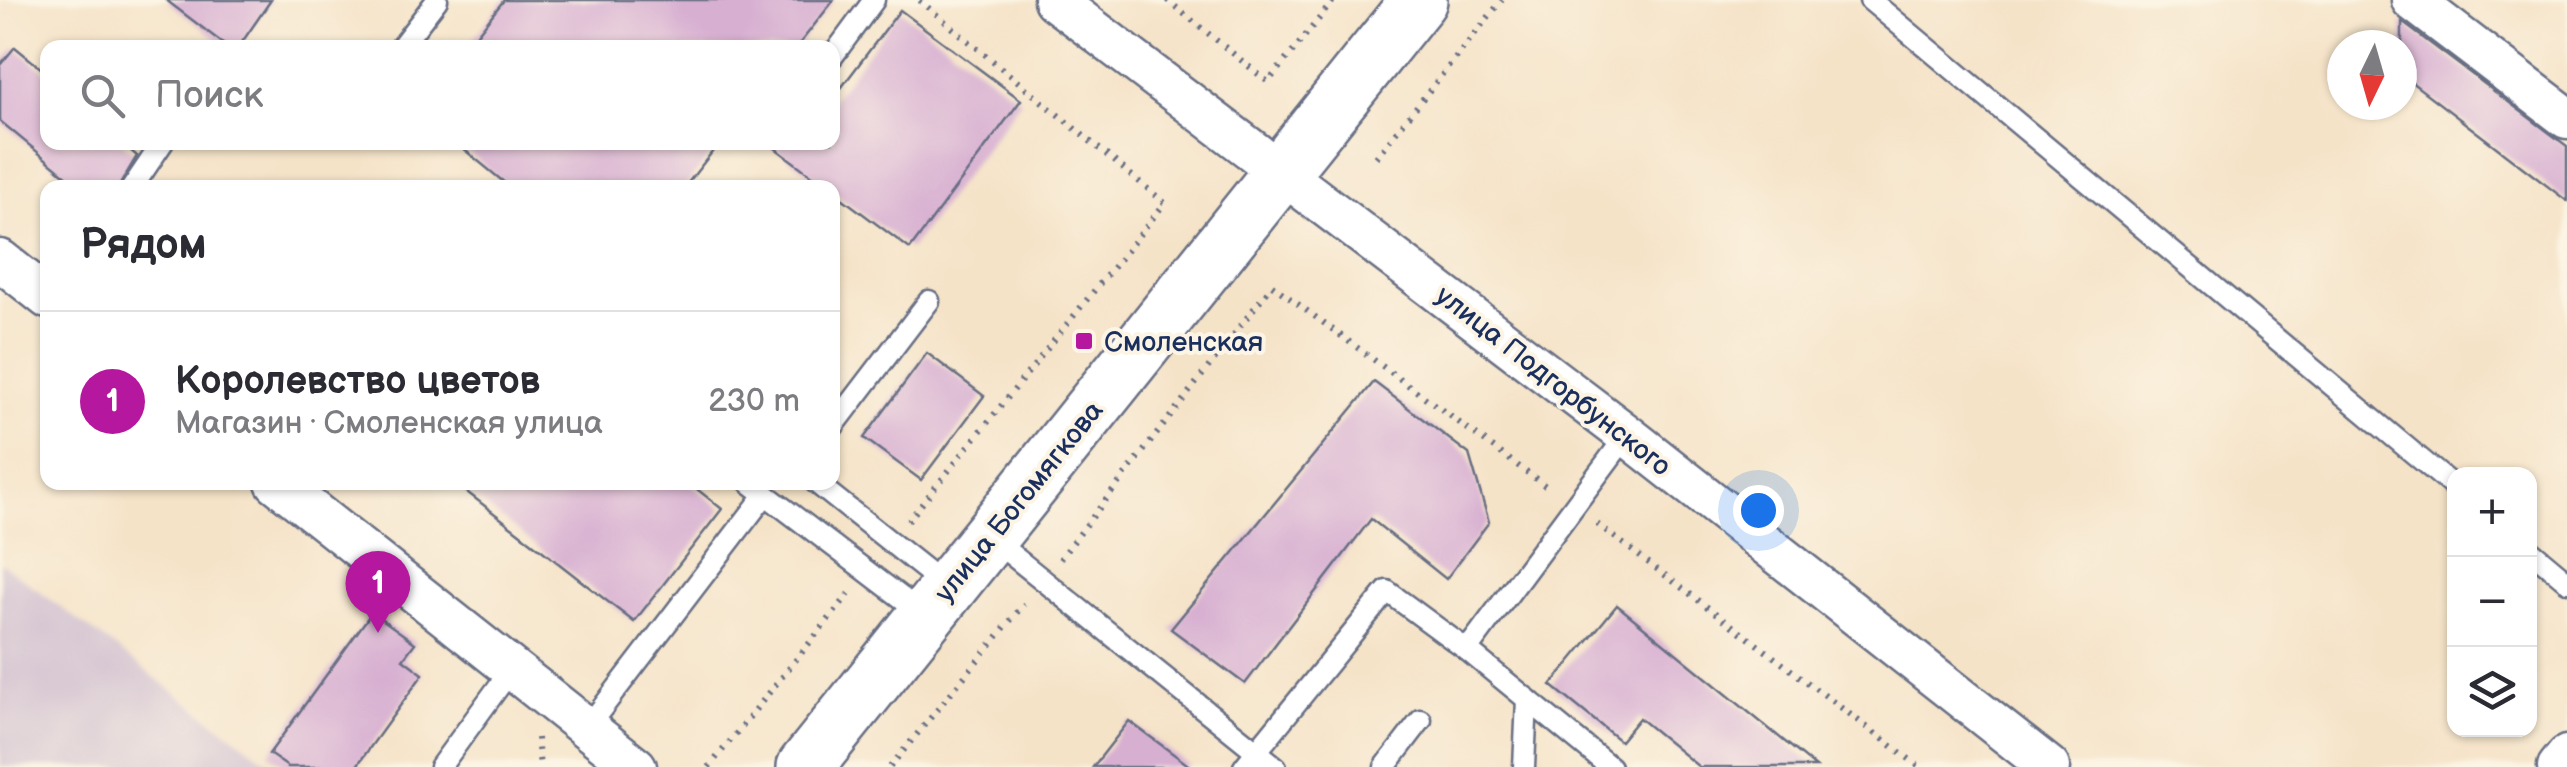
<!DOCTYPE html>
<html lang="ru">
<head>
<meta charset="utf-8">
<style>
  :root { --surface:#fff; --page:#f7f7f7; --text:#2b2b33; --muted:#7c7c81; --line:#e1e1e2; --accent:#b5179e }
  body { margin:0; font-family:"Balsamiq Sans",sans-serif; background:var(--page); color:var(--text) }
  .controls { position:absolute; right:30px; bottom:30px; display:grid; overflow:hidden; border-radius:20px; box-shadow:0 2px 8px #0004 }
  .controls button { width:90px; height:90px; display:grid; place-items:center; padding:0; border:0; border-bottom:2px solid var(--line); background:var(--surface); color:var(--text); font:50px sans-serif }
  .compass { position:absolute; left:2327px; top:30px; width:90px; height:90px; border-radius:50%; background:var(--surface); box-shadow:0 2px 8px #0004; rotate:185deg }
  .you { position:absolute; left:1758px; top:510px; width:35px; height:35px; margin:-25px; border:8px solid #fff; border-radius:50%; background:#1a73e8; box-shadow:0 0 0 15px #1a73e833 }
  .badge { display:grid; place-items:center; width:65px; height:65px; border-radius:50%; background:var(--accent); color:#fff; font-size:32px; font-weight:700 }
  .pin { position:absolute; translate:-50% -82px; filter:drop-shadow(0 2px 5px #0008) }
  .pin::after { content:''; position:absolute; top:52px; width:35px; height:30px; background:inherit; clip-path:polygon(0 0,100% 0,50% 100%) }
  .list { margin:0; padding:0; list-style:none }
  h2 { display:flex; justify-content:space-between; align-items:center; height:130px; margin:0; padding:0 40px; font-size:42px }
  h2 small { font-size:32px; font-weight:400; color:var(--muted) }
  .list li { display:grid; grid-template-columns:65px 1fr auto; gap:30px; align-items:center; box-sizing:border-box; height:180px; padding:0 40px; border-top:2px solid var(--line) }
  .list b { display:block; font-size:38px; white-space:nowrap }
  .list p { margin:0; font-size:32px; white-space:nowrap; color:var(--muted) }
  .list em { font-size:32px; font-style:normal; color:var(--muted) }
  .icon { flex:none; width:55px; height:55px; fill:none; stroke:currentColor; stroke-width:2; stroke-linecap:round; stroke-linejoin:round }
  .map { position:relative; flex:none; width:2567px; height:767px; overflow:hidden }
  .search { position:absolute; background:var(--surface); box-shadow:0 2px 8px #0004; left:40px; top:40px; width:800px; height:110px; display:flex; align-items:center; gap:25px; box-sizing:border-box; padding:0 35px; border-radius:20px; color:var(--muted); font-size:38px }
  .panel { position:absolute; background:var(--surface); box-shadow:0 2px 8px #0004; left:40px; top:180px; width:800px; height:310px; border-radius:20px }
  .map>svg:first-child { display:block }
  .industrial { fill:#cfbdcf }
  .building { fill:#d7afd1 }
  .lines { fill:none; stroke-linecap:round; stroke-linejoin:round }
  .lane-casing { stroke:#676e83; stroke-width:25 }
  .street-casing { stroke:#676e83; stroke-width:45 }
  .secondary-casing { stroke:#676e83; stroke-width:60 }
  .path { stroke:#676e83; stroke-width:6; stroke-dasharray:2.5 8; stroke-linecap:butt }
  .lane { stroke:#fff; stroke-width:20 }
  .street { stroke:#fff; stroke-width:40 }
  .secondary { stroke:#fff; stroke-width:55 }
  .poi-dot { fill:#b5179e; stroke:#fcf5e5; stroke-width:4 }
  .labels { text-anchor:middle; stroke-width:8; stroke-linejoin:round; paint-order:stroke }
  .poi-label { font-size:28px; fill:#1b2f5e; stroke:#fcf5e5; text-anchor:start }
  .street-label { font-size:28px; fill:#1b2f5e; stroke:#fcf5e5 }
</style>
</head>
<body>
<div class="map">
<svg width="2567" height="767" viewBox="0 0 2567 767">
  <rect width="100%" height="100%" fill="#fcf5e5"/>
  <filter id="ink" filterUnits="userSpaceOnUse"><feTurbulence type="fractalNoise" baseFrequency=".01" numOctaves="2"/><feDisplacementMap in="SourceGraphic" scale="20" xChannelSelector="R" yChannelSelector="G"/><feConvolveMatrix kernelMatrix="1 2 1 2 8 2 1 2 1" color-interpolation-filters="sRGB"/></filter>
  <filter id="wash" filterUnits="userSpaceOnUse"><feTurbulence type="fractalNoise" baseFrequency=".0048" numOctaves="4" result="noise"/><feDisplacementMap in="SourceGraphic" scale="40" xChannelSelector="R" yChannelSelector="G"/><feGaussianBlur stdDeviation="2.25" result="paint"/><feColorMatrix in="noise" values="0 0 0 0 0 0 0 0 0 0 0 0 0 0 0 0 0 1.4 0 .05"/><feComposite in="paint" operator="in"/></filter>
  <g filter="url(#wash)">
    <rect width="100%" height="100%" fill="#f5e3c8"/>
    <polygon class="industrial" points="0,562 275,767 0,767"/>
    <g id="blocks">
      <g class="building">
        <polygon points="166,0 271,0 238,48 229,48"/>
        <polygon points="504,0 834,0 796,48 466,48"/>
        <polygon points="900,10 1021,100 910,249 767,142 832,142 832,100"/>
        <polygon points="2402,22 2567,146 2567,201 2402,75"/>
        <polygon points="15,47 48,74 48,142 121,142 137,156 118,188 81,188 0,121 0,65"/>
        <polygon points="455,142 720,142 684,188 511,188"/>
        <polygon points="927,353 984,396 921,480 864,438"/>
        <polygon points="1374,382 1469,454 1489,522 1446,579 1371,519 1245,684 1171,629"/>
        <polygon points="454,482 688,482 722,509 634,622"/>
        <polygon points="1617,605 1816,767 1699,767 1639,718 1620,741 1551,685"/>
        <polygon points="372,612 415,643 403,659 423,674 356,767 288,767 269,754"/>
        <polygon points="1129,721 1191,767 1093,767"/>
      </g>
    </g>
  </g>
  <g filter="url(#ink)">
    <use href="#blocks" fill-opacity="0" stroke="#676e83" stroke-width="2.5"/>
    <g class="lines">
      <defs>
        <g id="lane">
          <polyline points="1870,0 2454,487"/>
          <polyline points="400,48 437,0"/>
          <polyline points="832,57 874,0"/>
          <polyline points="132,188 163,142"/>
          <polyline points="832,428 929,301"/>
          <polyline points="749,482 923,614"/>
          <polyline points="815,482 947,587"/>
          <polyline points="992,539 1276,767"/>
          <polyline points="2530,550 2567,581"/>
          <polyline points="1467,650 1627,435"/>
          <polyline points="586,729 765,495"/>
          <polyline points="440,767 510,671"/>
          <polyline points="1244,767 1387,591 1467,650 1610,767"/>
          <polyline points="1385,767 1421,720"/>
          <polyline points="1524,767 1527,699"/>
        </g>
        <g id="street">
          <polyline points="1054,0 1627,435 2049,767"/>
          <polyline points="2412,0 2567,118"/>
          <polyline points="0,260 48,298"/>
          <polyline points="276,482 636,767"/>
          <polyline points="2558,767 2567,756"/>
        </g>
        <polyline id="secondary" points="805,767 1419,0"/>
      </defs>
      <use href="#lane" class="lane-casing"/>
      <use href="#street" class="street-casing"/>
      <use href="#secondary" class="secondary-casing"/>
      <g class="path">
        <polyline points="1167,0 1268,82 1334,0"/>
        <polyline points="1376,157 1502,0"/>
        <polyline points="908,521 1165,203 919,0"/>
        <polyline points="1597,524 1920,767"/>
        <polyline points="1060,559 1272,285 1551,490"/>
        <polyline points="537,738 540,767"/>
        <polyline points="709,767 850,593"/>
        <polyline points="890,767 1024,604"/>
      </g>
      <use href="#lane" class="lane"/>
      <use href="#street" class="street"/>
      <use href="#secondary" class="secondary"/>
    </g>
  </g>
  <rect class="poi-dot" x="1074" y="331" width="20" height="20" rx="5"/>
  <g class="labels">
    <g class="poi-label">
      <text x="1104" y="351">Смоленская</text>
    </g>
    <g class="street-label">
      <text transform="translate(1554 380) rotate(38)" y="10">улица Подгорбунского</text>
      <text transform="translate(1018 501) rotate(-51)" y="10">улица Богомягкова</text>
    </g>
  </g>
</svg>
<div class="controls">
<button>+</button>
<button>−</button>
<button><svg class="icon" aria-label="layers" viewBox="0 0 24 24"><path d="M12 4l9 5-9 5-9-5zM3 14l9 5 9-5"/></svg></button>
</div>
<svg class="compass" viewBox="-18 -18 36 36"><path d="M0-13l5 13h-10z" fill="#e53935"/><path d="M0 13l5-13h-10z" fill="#7c7c81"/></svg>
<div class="you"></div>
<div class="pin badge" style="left:378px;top:633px">1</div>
<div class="search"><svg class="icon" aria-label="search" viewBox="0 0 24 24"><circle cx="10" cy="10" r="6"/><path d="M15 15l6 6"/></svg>Поиск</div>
<section class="panel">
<h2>Рядом<small></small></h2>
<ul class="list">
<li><span class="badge">1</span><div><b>Королевство цветов</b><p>Магазин · Смоленская улица</p></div><em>230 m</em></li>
</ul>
</section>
</div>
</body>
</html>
